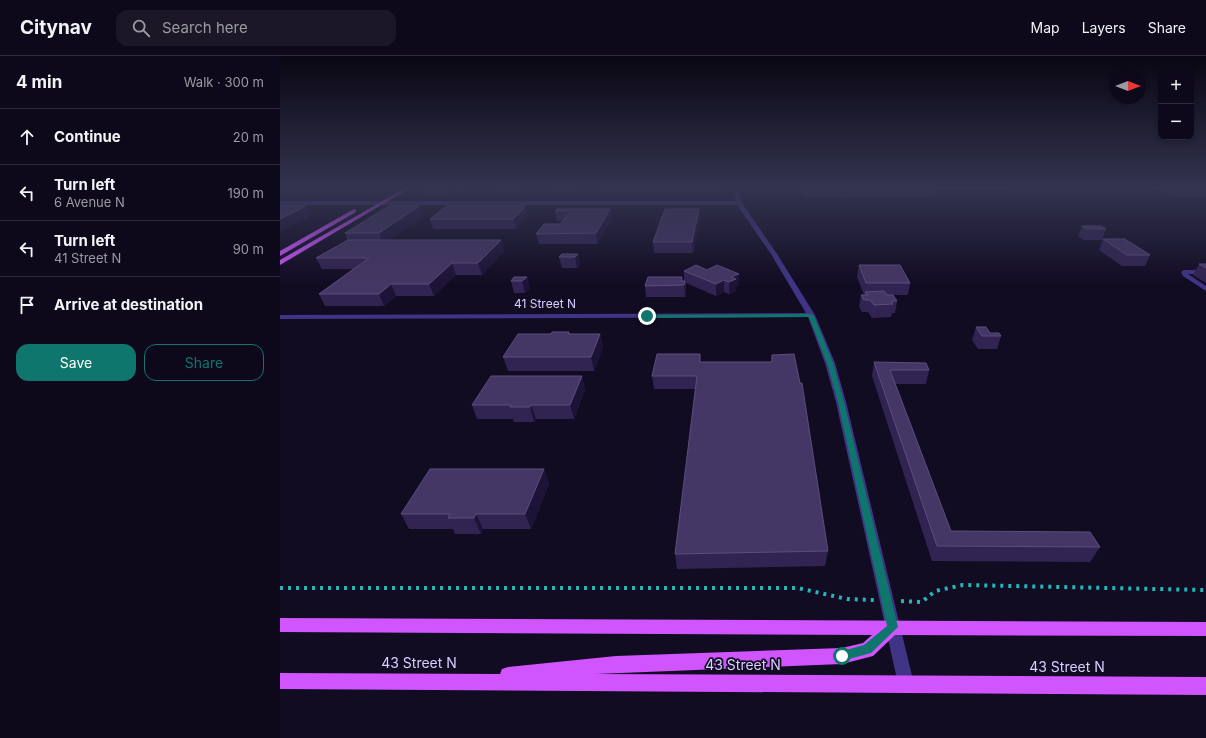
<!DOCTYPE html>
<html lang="en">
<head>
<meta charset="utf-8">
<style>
  :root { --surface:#0e091a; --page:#1c1727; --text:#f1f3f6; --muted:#9b9aa2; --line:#2e2a39; --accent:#0f766e }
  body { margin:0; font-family:Inter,sans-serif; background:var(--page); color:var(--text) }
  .controls { position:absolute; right:12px; top:12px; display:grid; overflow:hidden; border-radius:8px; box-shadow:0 2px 6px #0003 }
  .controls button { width:36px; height:36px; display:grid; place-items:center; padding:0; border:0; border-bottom:1px solid var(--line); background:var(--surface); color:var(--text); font:20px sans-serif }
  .compass { position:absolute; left:830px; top:12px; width:36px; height:36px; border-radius:50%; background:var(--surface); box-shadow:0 2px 6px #0003; rotate:90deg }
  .stop { position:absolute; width:12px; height:12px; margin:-9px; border:3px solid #0f766e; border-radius:50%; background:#fff }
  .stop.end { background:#0f766e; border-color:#fff; box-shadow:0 1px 4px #0008 }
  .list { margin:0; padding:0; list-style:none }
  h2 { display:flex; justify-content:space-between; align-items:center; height:52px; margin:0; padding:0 16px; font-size:17px }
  h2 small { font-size:13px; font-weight:400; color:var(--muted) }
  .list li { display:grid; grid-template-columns:26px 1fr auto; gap:12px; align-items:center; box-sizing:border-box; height:56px; padding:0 16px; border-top:1px solid var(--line) }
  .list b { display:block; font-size:15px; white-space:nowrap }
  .list p { margin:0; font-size:13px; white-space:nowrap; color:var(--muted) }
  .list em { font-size:13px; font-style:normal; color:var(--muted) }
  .actions { display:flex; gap:8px; padding:12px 16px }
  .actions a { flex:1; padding:9px 0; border:1px solid var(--accent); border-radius:12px; text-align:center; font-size:14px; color:var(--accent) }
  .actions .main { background:var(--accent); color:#fff }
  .icon { flex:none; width:22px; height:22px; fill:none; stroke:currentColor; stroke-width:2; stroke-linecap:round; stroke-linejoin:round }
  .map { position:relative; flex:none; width:926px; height:682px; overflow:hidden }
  header { display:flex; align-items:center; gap:24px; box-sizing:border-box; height:56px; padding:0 20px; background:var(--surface); border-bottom:1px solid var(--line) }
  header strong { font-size:19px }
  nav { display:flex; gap:22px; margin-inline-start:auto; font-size:14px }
  .search { width:280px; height:36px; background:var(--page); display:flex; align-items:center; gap:10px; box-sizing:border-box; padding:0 14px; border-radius:12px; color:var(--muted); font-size:15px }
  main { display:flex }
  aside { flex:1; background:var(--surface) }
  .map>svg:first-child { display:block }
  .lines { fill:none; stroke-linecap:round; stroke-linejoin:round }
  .path { stroke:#27b5ba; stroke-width:4; stroke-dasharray:3 5; stroke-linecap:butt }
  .minor { fill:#3f3485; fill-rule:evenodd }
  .major { fill:#d055ff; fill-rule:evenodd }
  .wall { fill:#322452 }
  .shaded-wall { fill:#1d1337 }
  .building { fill:#443665; stroke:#5b4e7d }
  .route { fill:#0f766e }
  .labels { text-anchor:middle; stroke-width:3.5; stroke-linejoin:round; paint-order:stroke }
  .street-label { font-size:12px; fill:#d9ceff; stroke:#120c23 }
  .near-street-label { font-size:14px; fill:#d9ceff; stroke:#120c23 }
</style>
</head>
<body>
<header>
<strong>Citynav</strong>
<div class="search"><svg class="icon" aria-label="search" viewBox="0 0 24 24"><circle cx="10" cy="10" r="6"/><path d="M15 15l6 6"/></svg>Search here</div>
<nav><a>Map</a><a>Layers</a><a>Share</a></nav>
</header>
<main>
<aside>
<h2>4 min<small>Walk · 300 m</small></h2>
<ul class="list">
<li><svg class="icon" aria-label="ahead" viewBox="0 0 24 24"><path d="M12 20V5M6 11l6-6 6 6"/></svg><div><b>Continue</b></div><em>20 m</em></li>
<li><svg class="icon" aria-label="left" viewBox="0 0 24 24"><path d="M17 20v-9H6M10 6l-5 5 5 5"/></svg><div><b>Turn left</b><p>6 Avenue N</p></div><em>190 m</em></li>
<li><svg class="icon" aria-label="left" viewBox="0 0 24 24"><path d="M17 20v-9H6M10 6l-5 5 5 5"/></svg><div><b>Turn left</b><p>41 Street N</p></div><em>90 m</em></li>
<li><svg class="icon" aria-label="arrive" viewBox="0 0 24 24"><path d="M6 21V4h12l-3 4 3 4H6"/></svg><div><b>Arrive at destination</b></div></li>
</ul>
<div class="actions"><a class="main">Save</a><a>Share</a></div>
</aside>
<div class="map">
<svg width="926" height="682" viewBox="0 0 926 682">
  <rect width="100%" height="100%" fill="#120c23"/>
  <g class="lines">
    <g class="path">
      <polyline points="0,532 518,532 567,543 594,544"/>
      <polyline points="621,545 642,546 655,535 683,529 926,534"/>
    </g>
    <g class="minor">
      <polygon points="454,132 458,132 462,147 497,198 535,259 555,307 566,346 634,628 632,634 626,636 620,634 618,628 556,346 545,307 528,261 0,263 0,259 526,257 491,198 457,149 0,149 0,145 456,145"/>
      <polygon points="926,214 926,218 908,218 926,230 926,235 903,220 901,216 904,214"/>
    </g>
    <g class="major">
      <polygon points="125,132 130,132 0,209 0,204"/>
      <polygon points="74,153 76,154 76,156 0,200 0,195"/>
      <polygon points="0,562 926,566 926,580 615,579 593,600 562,608 316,618 926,621 926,639 0,633 0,617 220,618 222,613 228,611 336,600 562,592 583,587 592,579 0,576"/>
    </g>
  </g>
  <g class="wall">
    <polygon points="139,132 187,132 181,136 175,136 169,139 142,139"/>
    <polygon points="215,132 248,132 243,136 217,137"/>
    <polygon points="267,132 299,132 295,137 268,137"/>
    <polygon points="317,132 439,132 438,137 318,137"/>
    <polygon points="522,132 721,132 720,134 655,133 654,141 568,141 568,142 525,141 523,139"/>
    <polygon points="874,132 926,132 926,141 893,141"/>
    <polygon points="330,153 332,162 317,188 259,188 256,178 280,168 283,165 277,165 275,155"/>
    <polygon points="143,160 109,184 221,184 224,195 202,219 176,219 154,240 116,240 104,250 45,250 39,238 73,213 42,213 36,202 67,184 65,177"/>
    <polygon points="248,160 236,173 153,173 150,163"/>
    <polygon points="420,162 413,197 374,197 373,186"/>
    <polygon points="802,170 826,173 822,184 803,184 798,180"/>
    <polygon points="823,183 870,199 865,210 842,210 819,194"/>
    <polygon points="298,198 300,209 297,212 282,212 279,201"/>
    <polygon points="919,208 926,208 926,227 913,219"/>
    <polygon points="579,209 630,227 628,239 613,239 617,245 615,257 612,257 611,261 592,262 588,256 582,256 579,251 581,239 584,239 577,221"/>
    <polygon points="427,214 459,218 459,229 456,231 456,235 449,238 444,236 436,240 406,227 406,237 405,241 366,241 365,230 402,221 403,225 404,225 404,215"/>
    <polygon points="247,221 250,233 245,237 234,237 231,225"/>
    <polygon points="696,271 710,277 721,280 717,293 698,293 692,284"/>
    <polygon points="289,276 290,278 320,278 323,291 314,315 228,315 223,301 271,278"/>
    <polygon points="492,299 548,495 545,510 397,513 395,498 415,333 374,333 372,320 421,306 491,306"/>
    <polygon points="594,306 649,314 646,328 615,328 671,475 820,491 810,506 652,505 592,320"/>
    <polygon points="302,320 305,334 294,363 256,363 254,366 234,366 233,363 197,363 192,349"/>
    <polygon points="264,413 269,428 251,473 203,473 201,478 175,478 173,473 129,473 121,458"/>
  </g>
  <g class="shaded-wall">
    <polygon points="167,132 173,132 175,136 169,139"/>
    <polygon points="180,132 187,132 181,136"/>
    <polygon points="242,132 248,132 243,136"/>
    <polygon points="294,132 299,132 295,137"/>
    <polygon points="26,150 31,160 0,176 0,163"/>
    <polygon points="139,150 143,160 103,188 99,177"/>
    <polygon points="246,150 248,160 236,173 233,163"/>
    <polygon points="330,153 332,162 317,188 316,177"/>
    <polygon points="419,153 420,162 413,197 412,186"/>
    <polygon points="221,184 224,195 202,219 198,207"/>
    <polygon points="298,198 300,209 297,212 295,201"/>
    <polygon points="172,207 176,219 154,240 149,228"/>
    <polygon points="459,218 459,229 456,231 456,235 449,238 449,226 451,221"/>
    <polygon points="247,221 250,233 245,237 242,225"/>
    <polygon points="444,224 444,236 436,240 436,228"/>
    <polygon points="405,225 406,237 405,241 404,229"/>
    <polygon points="111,228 116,240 104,250 99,238"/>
    <polygon points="320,278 323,291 314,315 311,301"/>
    <polygon points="302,320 305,334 294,363 290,349"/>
    <polygon points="251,349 256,363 254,366 250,351"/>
    <polygon points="264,413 269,428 251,473 245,458"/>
    <polygon points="196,458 203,473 201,478 194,462"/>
  </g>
  <g class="building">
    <polygon points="528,132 656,132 568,132 569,133"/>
    <polygon points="0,150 26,150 0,163"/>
    <polygon points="109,150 139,150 99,177 65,177"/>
    <polygon points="167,150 246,150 233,163 150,163"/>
    <polygon points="277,153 330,153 316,177 256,178 264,168 280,168 291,155 275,155"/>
    <polygon points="385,153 419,153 412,186 373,186"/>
    <polygon points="802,170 821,170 826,173 807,173"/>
    <polygon points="823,183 845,183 870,199 847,199"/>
    <polygon points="68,184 221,184 198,207 172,207 149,228 111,228 99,238 39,238 89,202 36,202"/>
    <polygon points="282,198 298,198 295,201 279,201"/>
    <polygon points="919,208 926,208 926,212"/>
    <polygon points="416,209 427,214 437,209 459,218 451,221 456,223 449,226 444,224 436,228 404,215"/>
    <polygon points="579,209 620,209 630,227 586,227"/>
    <polygon points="234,221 247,221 242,225 231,225"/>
    <polygon points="368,221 402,221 401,225 405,225 404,229 365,230"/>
    <polygon points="604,235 607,239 613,239 617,245 611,245 613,248 594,249 590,244 584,244 581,239 588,239 585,236"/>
    <polygon points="696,271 706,271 710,277 719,277 721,280 702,280"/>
    <polygon points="272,276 289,276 288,278 320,278 311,301 223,301 238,278 271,278"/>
    <polygon points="377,298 420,298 420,306 492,306 492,299 514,298 520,327 522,327 548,495 395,498 417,320 372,320"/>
    <polygon points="594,306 646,307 649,314 610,314 671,475 810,476 820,491 657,490"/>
    <polygon points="211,320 302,320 290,349 251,349 250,351 230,351 231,349 192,349"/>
    <polygon points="150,413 264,413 245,458 196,458 194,462 168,462 170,458 121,458"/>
  </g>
  <linearGradient id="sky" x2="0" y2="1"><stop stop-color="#0a0713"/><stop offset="0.58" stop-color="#333450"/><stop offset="1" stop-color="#333450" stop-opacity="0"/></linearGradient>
  <rect width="926" height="227" fill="url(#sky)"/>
  <polygon class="route" points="531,258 534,260 553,307 564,346 618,571 591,597 562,605 559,603 557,600 559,596 584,589 607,570 558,346 547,307 529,261 367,262 364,260 367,259"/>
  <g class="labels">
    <g class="street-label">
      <text x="265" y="252">41 Street N</text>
    </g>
    <g class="near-street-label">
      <text x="139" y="612">43 Street N</text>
      <text x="463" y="614">43 Street N</text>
      <text x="787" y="616">43 Street N</text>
    </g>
  </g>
</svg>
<div class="controls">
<button>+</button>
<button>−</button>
</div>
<svg class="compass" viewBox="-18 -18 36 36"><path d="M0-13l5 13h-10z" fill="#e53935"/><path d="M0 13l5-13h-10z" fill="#9b9aa2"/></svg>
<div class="stop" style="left:562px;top:600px"></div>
<div class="stop end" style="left:367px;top:260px"></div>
</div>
</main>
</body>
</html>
